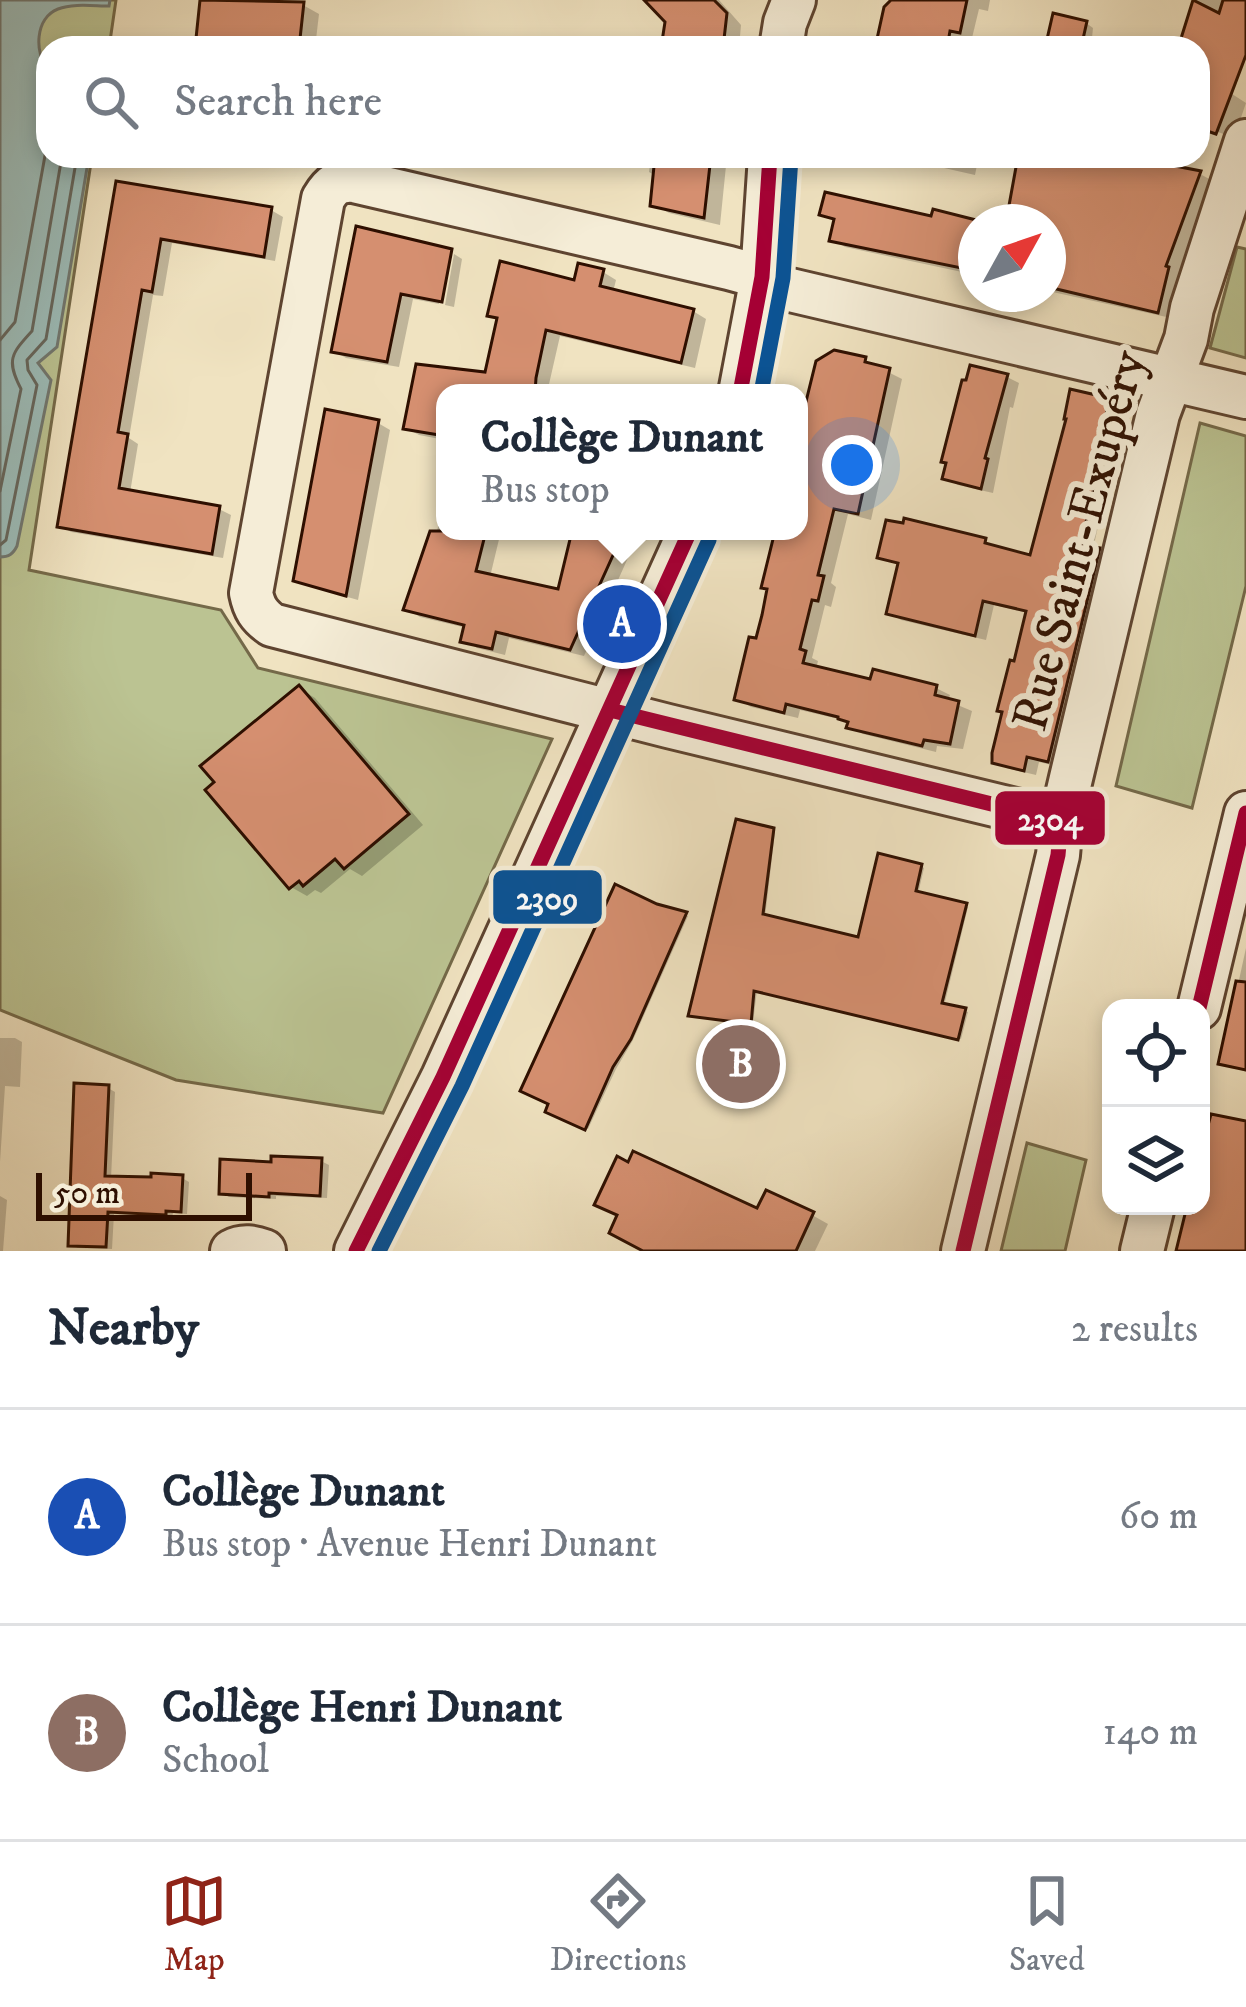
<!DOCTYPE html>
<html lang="en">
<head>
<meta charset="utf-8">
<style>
  :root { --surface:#fff; --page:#f2f2f3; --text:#1f2937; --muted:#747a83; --line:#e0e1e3; --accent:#8f2418 }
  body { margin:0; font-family:"IM FELL DW Pica",serif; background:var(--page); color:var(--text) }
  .controls { position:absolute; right:36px; bottom:36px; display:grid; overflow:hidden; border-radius:24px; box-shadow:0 6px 18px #0003 }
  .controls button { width:108px; height:108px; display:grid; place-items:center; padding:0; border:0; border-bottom:3px solid var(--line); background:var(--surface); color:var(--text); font:60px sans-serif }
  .compass { position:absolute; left:958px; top:204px; width:108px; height:108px; border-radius:50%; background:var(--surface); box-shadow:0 6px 18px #0003; rotate:50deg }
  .scale { position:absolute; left:36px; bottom:30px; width:216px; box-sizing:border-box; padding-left:12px; border:6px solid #2e0f00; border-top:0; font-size:33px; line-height:42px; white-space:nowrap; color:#2e0f00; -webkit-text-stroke:9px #f5edd7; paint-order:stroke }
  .you { position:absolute; left:852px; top:465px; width:42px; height:42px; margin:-30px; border:9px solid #fff; border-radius:50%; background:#1a73e8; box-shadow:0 0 0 18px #1a73e833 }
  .badge { display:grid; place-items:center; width:78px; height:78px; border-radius:50%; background:var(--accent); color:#fff; font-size:39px; font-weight:700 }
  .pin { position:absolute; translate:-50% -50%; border:6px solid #fff; box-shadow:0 3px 12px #0006 }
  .popup { position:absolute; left:436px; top:384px; width:372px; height:156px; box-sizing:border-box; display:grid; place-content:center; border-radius:24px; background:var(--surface); filter:drop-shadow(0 3px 9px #0005); font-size:39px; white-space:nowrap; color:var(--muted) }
  .popup b { font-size:45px; color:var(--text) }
  .popup::after { content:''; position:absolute; left:50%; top:100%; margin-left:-24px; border:24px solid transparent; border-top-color:var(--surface) }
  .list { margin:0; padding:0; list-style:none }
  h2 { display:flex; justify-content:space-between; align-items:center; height:156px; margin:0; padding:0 48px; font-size:51px }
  h2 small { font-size:39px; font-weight:400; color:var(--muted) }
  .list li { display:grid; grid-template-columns:78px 1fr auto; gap:36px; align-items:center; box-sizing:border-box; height:216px; padding:0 48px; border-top:3px solid var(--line) }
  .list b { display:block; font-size:45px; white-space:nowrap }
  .list p { margin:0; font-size:39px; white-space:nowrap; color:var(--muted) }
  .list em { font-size:39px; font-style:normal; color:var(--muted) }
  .icon { flex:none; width:66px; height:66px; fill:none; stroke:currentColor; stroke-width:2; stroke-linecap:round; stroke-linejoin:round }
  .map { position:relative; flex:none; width:1246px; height:1251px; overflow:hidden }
  .search { position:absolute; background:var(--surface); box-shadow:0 6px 18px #0003; left:36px; right:36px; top:36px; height:132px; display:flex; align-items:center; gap:30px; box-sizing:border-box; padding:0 42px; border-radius:36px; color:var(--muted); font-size:45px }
  .sheet { height:588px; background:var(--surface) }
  nav { display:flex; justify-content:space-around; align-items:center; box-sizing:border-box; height:168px; border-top:3px solid var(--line); background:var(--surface); font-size:33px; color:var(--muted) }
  nav a { display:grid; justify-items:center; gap:6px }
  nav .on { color:var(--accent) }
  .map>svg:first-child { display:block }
  .green { fill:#bbc392; stroke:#746949; stroke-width:3 }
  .water { fill:#9cbdba; stroke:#707770; stroke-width:3 }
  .shadow { fill:#0003 }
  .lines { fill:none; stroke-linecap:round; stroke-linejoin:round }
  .shore { stroke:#65665d; stroke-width:3 }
  .building { fill:#d58f70; stroke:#2e0f00; stroke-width:3 }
  .minor-casing { stroke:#5e4430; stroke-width:48 }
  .minor { stroke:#f5edd7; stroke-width:42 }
  .bus-1-casing { stroke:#f5edd7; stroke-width:24 }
  .bus-2-casing { stroke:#f5edd7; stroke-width:24 }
  .bus-1 { stroke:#a50034; stroke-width:15 }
  .bus-2 { stroke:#0b5394; stroke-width:15 }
  .labels { text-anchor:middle; stroke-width:12; stroke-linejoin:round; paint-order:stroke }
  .street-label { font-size:51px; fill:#2e0f00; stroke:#f5edd7 }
  .line-badge { stroke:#f5edd7; stroke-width:4.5 }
  .badge-label { font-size:33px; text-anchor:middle; font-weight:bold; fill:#fff }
</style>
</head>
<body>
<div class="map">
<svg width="1246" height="1251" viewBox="0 0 1246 1251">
  <rect width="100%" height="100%" fill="#f0e3c1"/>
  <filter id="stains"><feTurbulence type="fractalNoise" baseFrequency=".00167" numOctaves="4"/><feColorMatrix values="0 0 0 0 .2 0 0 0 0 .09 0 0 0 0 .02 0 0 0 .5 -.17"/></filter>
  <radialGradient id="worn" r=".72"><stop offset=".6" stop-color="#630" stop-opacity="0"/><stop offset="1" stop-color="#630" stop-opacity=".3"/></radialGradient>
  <g class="green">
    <polygon points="0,0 116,0 109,48 48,48 48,156 92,156 29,570 221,610 258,668 552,739 383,1113 176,1080 0,1010"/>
    <polygon points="1237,247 1246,249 1246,358 1210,348"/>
    <polygon points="1200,423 1246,436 1246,586 1192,808 1116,786"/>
    <polygon points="1027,1143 1086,1160 1065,1251 1001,1251"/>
  </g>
  <path class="water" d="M0 0H110L109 6C94 6 73 3 58 9 35 18 34 53 48 69V156H89L57 347 38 363 51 380 17 546C13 554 9 557 0 557Z"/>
  <g class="shadow">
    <polygon points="203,0 283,0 283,3 303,5 319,14 315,48 198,48"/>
    <polygon points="649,0 719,0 741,25 739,48 664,48 668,21"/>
    <polygon points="895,0 990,0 988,11 979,9 972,38 963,36 961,48 878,48"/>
    <polygon points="1197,0 1246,0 1246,53 1187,30"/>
    <polygon points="1086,23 1093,28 1091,48 1048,48"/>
    <polygon points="1198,84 1232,94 1246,103 1233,141 1231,137 1198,124"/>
    <polygon points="651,156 727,156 720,225 669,213 653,204 656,176 649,172"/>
    <polygon points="891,156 1118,156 1200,174 1213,181 1178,275 1181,277 1171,318 1048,291 1048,222 1009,222 1019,169 978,160 975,175"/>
    <polygon points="119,184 271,210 283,217 275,261 172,243 163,296 153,295 129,438 138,444 130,493 219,509 231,515 223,558 71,532 60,525"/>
    <polygon points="823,213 976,223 976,275 845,247 833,239 837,222"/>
    <polygon points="448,252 439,304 413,299 399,367 346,358 334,351"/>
    <polygon points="454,254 462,259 454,307 445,305"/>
    <polygon points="603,272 616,280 613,292 693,311 706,319 695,368 560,336 547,393 445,393 445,440 419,435 406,428 419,367 487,375 500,320 490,315"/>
    <polygon points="864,360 902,379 871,520 848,514 831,583 836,587 831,607 825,605 812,658 818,661 816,669 873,683 936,688 950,695 948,701 972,711 963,749 937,746 936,752 863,734 850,726 851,723 847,721 800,710 798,718 751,707 738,699 758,642 779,531 799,531"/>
    <polygon points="1007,377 1019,383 1013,408 1010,407 993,493 958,485 946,478"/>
    <polygon points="1108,401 1120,408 1116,423 1121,425 1093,549 1110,557 1060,767 1039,762 1036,775 1006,768 995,761 1029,613 994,605 986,640 901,620 890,613 901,565 881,557 985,541 996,548 1033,558"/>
    <polygon points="378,423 390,430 358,600 309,586 297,579"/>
    <polygon points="445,499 445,531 501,531 490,577 560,593 575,531 640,531 584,656 509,638 505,655 477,648 464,640 467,628 420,617 407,609 429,563"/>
    <polygon points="299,688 315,698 423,825 362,876 350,869 321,893 315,890 307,896 291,887 218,783"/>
    <polygon points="773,831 775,832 765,917 860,940 921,866 924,868 918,894 968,907 944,1006 968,1012 961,1039 757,990 753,1023 694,1016"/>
    <polygon points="656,906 688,916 633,1040 616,1069 588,1129 549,1110"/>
    <polygon points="1246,948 1246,1072 1221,1062"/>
    <polygon points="0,1038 15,1038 22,1042 20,1087 5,1086 0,1162"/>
    <polygon points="108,1088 115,1092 111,1179 182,1178 189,1182 187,1214 173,1213 172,1217 114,1214 112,1249 78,1248 71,1244"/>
    <polygon points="321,1161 329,1165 327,1198 276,1196 276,1199 229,1197 222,1192 274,1165"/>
    <polygon points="0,1196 7,1200 3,1251 0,1251"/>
    <polygon points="759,1212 812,1215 828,1224 815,1251 647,1251 620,1215"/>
  </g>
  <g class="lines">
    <g class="shore">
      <polyline points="0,340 15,322 48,139"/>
      <path d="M0 491 21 389C6 360 11 354 32 331L62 156"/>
      <polyline points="0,545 6,540 37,385 28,370 27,360 46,339 77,156"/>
    </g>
  </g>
  <g class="building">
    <polygon points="200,0 304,2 299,48 195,48"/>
    <polygon points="644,0 714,0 727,13 723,48 661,48 665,22"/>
    <polygon points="891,0 967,0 960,33 950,31 947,48 875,48 884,7"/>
    <polygon points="1193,0 1219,13 1223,0 1246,0 1246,55 1216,134 1198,128 1198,48 1178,48"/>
    <polygon points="1053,13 1087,21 1081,48 1045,48"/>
    <polygon points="655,156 711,156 704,218 650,206"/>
    <polygon points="1018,156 1145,156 1144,160 1201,171 1166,266 1169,267 1158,313 1048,287 1048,222 1006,222"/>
    <polygon points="116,181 272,207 264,257 161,239 152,292 142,290 118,432 128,434 119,488 220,506 212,554 57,527"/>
    <polygon points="825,192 931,216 933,209 976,220 976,271 829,241 834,219 819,215"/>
    <polygon points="356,226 452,249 442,302 401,294 387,362 331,352"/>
    <polygon points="500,261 574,280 578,263 604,269 600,286 694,309 681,363 546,330 536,378 535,393 445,393 445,436 403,429 416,364 485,372 497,318 487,316"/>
    <polygon points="834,350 866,357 865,362 890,368 858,514 834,509 818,575 824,576 818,601 812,600 800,649 806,651 803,663 870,679 873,669 937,685 935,695 959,701 950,744 924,740 922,746 846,728 848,722 838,719 838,717 786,704 784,713 734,700 749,637 756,638 762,615 767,589 761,588 775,531 799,531 799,430 816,361"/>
    <polygon points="970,365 1008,374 985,458 988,459 981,489 942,479 946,463 941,462 962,380 966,380"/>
    <polygon points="1070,389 1109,398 1106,415 1110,416 1081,544 1100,548 1048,762 1027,757 1024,771 992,763 992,753 1002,712 997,711 1010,660 1014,661 1026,611 983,601 975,636 886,614 898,563 877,558 886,520 903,523 904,518 986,538 985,543 1030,555 1066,419 1064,419"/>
    <polygon points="325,409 379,420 346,596 293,581"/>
    <polygon points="430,531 486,531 476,571 558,589 572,531 624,531 570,650 496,632 492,649 460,642 464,625 403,610"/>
    <polygon points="299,685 409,814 344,869 335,859 303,886 299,881 289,889 205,790 214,782 200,766"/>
    <polygon points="736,819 774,828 763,914 858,937 878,853 922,864 916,891 967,903 942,1003 966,1008 958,1040 754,991 751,1024 688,1016"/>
    <polygon points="615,884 657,904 687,912 631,1039 613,1067 585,1130 545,1112 548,1104 520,1091"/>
    <polygon points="1236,981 1246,982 1246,1070 1218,1064"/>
    <polygon points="74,1083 109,1085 105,1176 151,1177 151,1173 183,1175 181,1212 166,1211 166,1215 108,1212 106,1247 68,1246"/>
    <polygon points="1211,1114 1246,1121 1246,1251 1176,1251 1187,1206 1201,1206 1201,1152"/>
    <polygon points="633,1151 757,1208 766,1190 814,1212 796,1251 643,1251 609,1233 617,1215 594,1205 617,1156 628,1162"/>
    <polygon points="271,1156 322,1158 320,1196 269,1193 269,1197 219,1194 220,1159 271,1162"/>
  </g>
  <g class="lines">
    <defs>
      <g id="minor">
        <polyline points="781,48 785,23 794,0"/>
        <polyline points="740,393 762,277 770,156"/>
        <path d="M1061 821 668 726 272 625C259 616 254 608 251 593L323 199C331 185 338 180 354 181L729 268 762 277 786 289 1246 397"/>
        <polyline points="1199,1008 1246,813"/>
        <path d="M232 1251C243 1245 253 1247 264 1251"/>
        <polyline points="356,1251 443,1077 690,531"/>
        <polyline points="963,1251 1058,855 1061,821 1071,778 1158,414 1186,339 1192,308 1246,141"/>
        <polyline points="1142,1251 1153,1206"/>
      </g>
    </defs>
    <use href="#minor" class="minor-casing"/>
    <use href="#minor" class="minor"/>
    <defs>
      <g id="bus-1">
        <polyline points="740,393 762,277 770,156"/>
        <polyline points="610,710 1061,821 1058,855 963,1251"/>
        <polyline points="1199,1008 1246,813"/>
        <polyline points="356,1251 443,1077 690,531"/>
      </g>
      <g id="bus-2">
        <polyline points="761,393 783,278 791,157"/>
        <polyline points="379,1251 462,1086 709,540"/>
      </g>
    </defs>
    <use href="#bus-1" class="bus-1-casing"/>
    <use href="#bus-2" class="bus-2-casing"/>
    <use href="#bus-1" class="bus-1"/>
    <use href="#bus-2" class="bus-2"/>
  </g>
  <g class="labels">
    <g class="street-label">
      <text transform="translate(1077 540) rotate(-75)" y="18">Rue Saint-Exupéry</text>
    </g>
  </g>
  <g class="line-badge">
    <rect x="993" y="789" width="114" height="58" rx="12" fill="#a50034"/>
    <rect x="491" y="868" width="113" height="58" rx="12" fill="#0b5394"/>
  </g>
  <g class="badge-label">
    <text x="1050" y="830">2304</text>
    <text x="547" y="909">2309</text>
  </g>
  <rect width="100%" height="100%" filter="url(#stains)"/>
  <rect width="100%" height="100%" fill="url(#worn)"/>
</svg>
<div class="controls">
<button><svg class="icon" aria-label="locate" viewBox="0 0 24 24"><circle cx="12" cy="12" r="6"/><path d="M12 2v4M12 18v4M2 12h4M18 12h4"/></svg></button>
<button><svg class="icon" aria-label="layers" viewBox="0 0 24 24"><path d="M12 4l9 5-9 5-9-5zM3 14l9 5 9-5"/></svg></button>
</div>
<svg class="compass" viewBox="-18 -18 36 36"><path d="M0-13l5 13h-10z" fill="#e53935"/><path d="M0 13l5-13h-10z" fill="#747a83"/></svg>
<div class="scale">50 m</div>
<div class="you"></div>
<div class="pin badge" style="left:622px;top:624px;background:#1a4fb4">A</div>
<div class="popup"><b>Collège Dunant</b>Bus stop</div>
<div class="pin badge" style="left:741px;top:1064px;background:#8d6e63">B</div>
<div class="search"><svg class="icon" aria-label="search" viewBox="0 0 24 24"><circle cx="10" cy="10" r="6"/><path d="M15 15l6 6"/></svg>Search here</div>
</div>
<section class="sheet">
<h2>Nearby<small>2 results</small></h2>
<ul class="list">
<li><span class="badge" style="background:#1a4fb4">A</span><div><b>Collège Dunant</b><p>Bus stop · Avenue Henri Dunant</p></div><em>60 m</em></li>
<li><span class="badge" style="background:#8d6e63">B</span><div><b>Collège Henri Dunant</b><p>School</p></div><em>140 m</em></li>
</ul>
</section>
<nav>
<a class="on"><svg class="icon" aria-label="map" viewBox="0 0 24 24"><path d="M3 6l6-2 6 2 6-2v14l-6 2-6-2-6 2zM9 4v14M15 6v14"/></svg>Map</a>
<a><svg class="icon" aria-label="directions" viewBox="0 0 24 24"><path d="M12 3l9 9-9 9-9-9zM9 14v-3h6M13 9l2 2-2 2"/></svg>Directions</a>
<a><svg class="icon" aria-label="saved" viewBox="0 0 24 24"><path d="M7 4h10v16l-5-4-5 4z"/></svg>Saved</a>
</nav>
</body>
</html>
